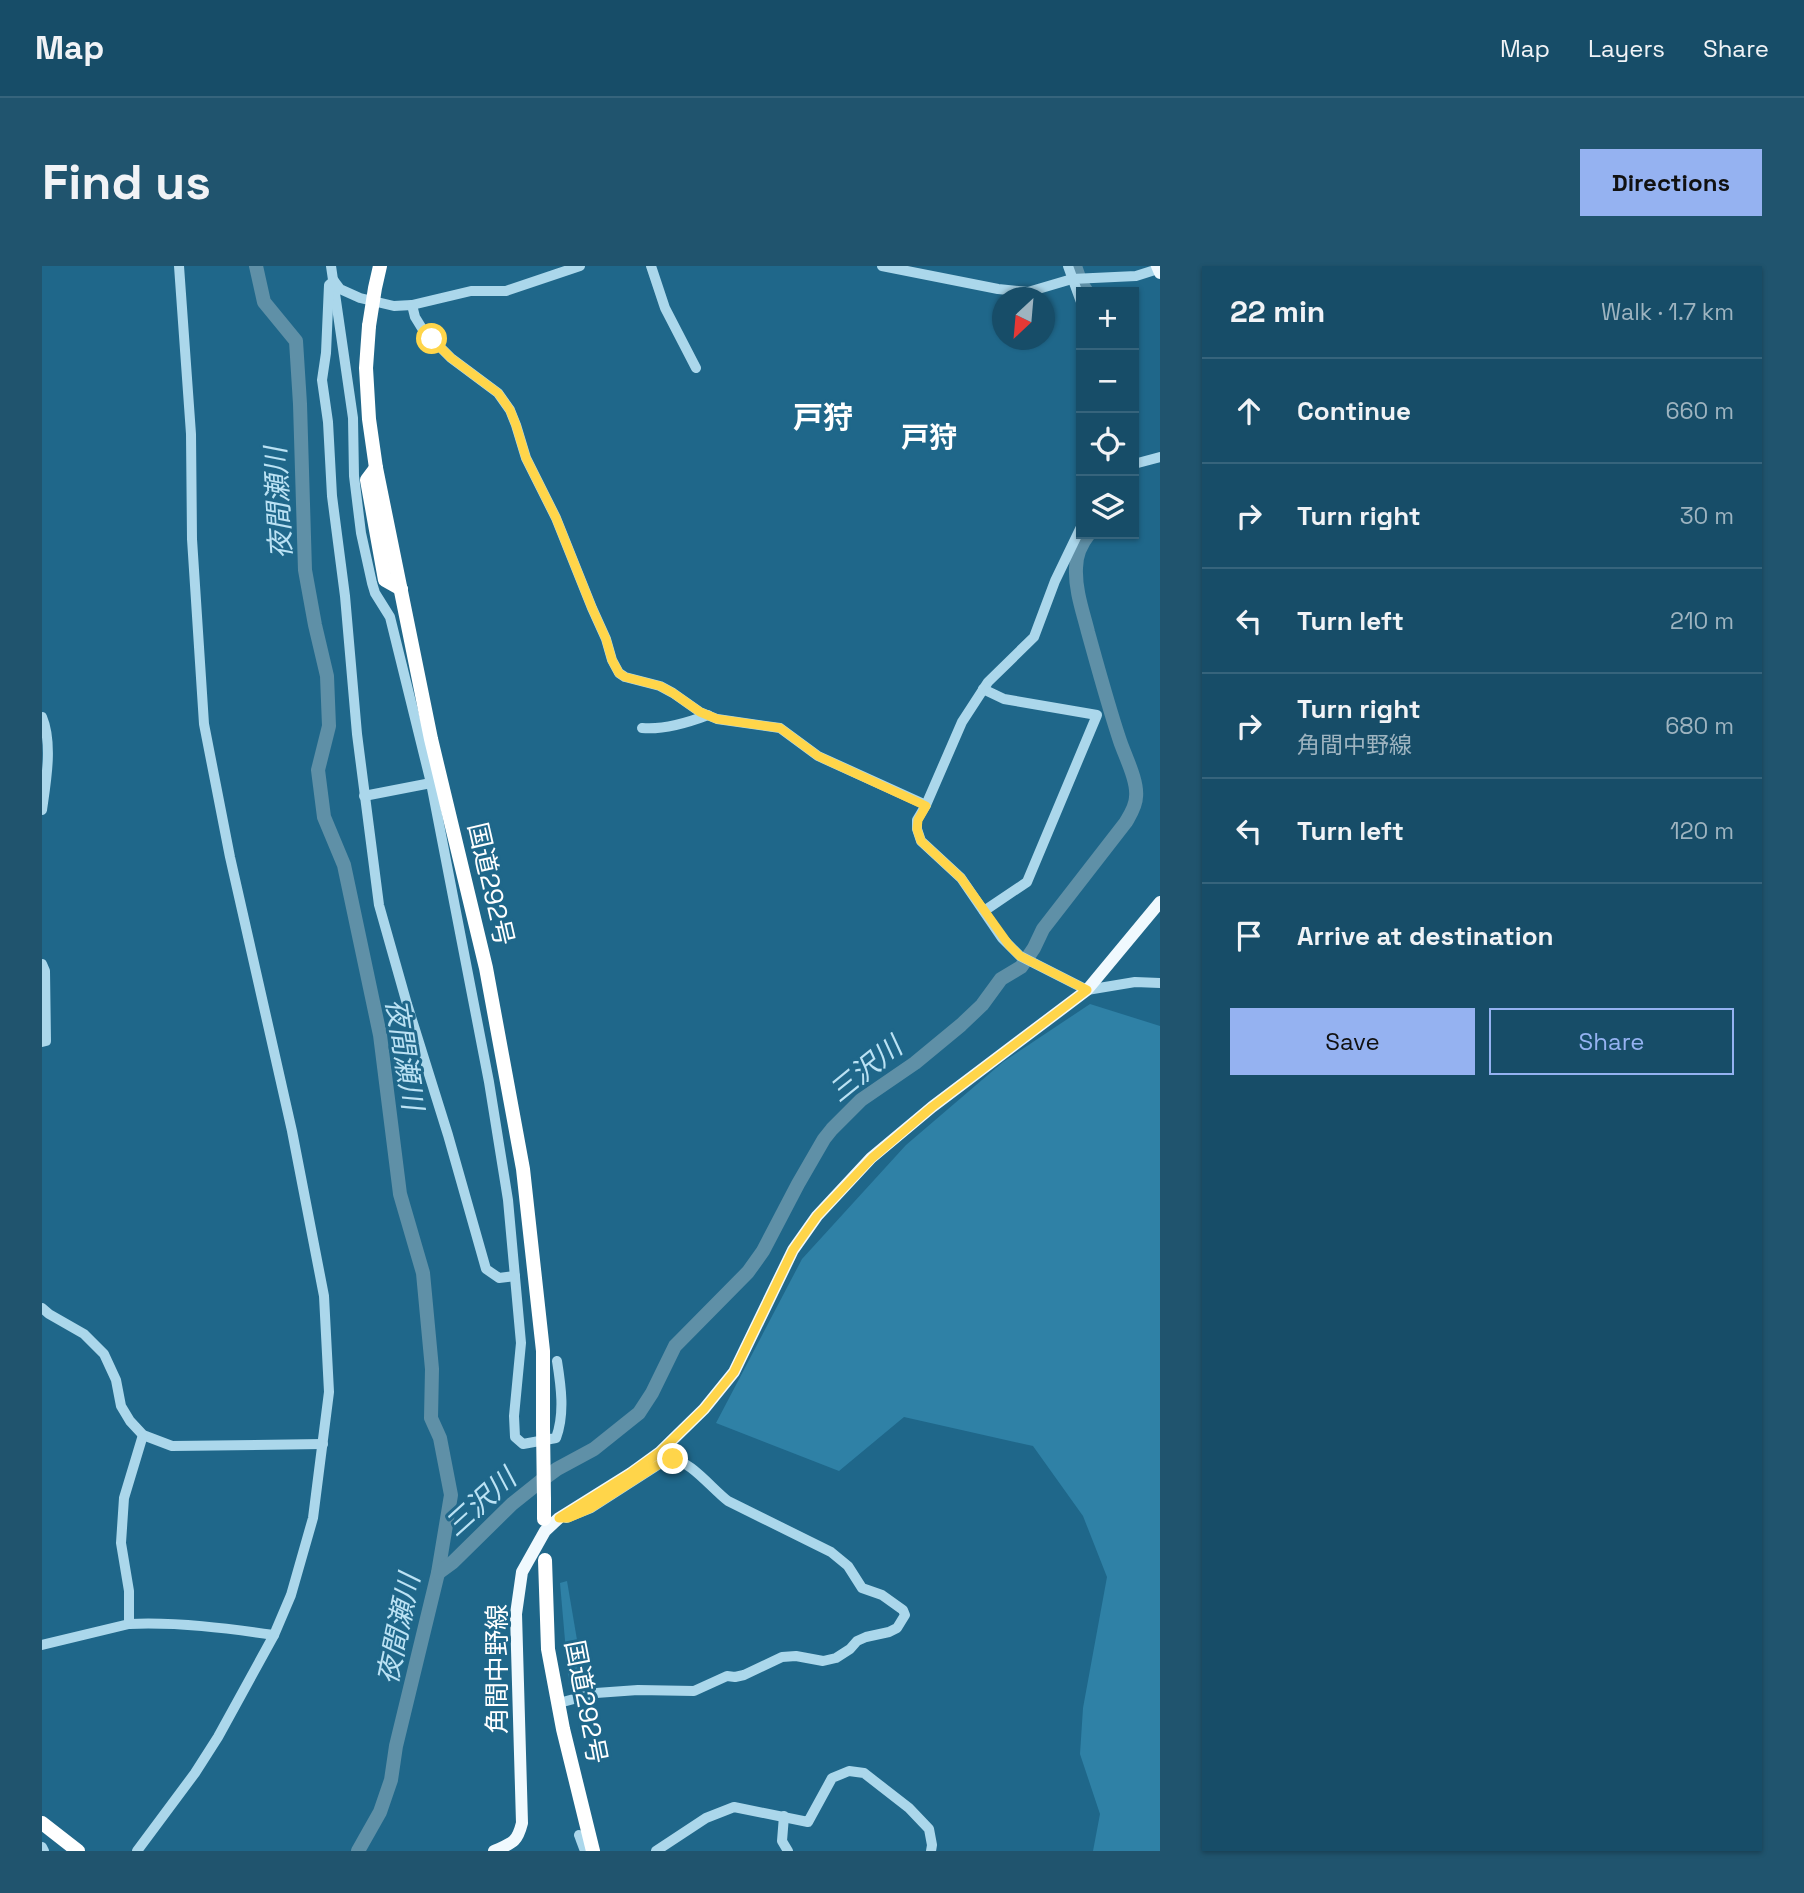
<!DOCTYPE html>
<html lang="en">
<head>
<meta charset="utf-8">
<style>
  :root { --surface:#174d68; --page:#20546e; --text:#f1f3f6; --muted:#9eb4c0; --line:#36647c; --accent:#95b2f1 }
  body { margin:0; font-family:"Space Grotesk","Noto Sans JP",sans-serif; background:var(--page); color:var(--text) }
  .controls { position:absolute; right:21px; top:21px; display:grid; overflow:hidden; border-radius:0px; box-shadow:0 2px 5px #0004 }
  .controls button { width:63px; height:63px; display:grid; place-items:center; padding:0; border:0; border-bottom:2px solid var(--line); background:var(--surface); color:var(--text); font:35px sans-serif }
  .compass { position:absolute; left:950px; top:21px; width:63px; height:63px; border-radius:50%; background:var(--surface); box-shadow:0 2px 5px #0004; rotate:206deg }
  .stop { position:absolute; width:21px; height:21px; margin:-16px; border:5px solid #ffd54a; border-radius:50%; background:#fff }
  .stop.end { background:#ffd54a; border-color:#fff; box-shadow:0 2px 7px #0008 }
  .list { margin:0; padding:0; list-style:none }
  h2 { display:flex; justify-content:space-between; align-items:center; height:91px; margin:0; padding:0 28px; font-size:30px }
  h2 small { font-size:23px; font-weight:400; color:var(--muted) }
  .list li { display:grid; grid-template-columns:46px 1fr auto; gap:21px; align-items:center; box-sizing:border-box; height:105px; padding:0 28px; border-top:2px solid var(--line) }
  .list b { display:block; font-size:26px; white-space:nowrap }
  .list p { margin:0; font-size:23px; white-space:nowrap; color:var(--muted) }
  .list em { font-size:23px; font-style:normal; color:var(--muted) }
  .actions { display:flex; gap:14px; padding:21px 28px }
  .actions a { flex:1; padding:16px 0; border:2px solid var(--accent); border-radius:0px; text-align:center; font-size:24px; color:var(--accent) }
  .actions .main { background:var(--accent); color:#111 }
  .icon { flex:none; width:38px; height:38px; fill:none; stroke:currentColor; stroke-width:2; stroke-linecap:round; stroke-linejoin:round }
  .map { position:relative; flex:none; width:1118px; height:1585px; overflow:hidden; border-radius:0px }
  header { display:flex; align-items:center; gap:42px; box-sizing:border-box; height:98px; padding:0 35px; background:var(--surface); border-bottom:2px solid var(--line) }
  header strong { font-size:33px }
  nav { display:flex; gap:38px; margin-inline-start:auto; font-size:24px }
  .intro { display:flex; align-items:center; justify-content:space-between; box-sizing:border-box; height:168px; padding:0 42px }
  h1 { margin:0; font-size:49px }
  .button { padding:18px 32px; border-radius:0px; background:var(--accent); color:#111; font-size:24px; font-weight:700 }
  main { display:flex; gap:42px; padding:0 42px }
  aside { flex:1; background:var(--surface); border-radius:0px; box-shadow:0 2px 5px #0004 }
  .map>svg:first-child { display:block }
  .green { fill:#2f81a6 }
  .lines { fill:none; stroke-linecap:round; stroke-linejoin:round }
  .river { stroke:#5f90a7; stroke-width:14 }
  .minor { stroke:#abd7eb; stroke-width:10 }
  .major { stroke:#f0f9fe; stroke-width:12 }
  .highway { stroke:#fff; stroke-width:14 }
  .highway-bridge { stroke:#fff; stroke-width:14 }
  .route { stroke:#ffd54a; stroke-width:9 }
  .labels { text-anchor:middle; stroke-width:6; stroke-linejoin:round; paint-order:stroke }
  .street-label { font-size:26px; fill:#fff; stroke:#1f678a }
  .neighbourhood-label { font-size:28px; font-weight:bold; fill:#fff; stroke:#1f678a }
  .water-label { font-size:28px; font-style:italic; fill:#bbe2f4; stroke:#1f678a }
  .quarter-label { font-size:30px; font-weight:bold; fill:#fff; stroke:#1f678a }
</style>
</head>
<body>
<header>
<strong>Map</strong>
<nav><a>Map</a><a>Layers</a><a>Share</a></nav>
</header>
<div class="intro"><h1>Find us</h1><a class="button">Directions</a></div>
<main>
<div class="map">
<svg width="1118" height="1585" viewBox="0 0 1118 1585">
  <rect width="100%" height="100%" fill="#1f678a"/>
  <g class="green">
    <polygon points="1048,738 1118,760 1118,1585 1051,1585 1058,1548 1038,1488 1041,1442 1065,1311 1041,1250 991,1180 862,1151 797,1205 674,1157 760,993 864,879 961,796"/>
    <polygon points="525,1315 543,1421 527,1420 518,1317"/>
  </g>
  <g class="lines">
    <g class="river">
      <polyline points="214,0 222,36 254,75 258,138 263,304 273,359 285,410 287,460 276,504 282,551 302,599 338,769 358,928 381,1007 390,1103 389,1152 398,1172 409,1229 396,1307 354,1480 349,1514 338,1546 316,1585"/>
      <polyline points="1033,0 1039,17 1045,26"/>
      <path d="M396 1307 411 1296 470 1238 500 1214 515 1203 552 1183 597 1147 610 1127 633 1080 706 1006 721 985 756 918 782 873 790 863 819 834 873 797 919 759 940 739 959 713 979 701 992 682 1001 663 1084 556C1088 549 1094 540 1094 531 1096 515 1083 490 1078 475 1066 439 1056 402 1046 366 1041 346 1033 324 1034 302 1034 290 1039 278 1047 268"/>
    </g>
    <g class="minor">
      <path d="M289 0 311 152 312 210 319 267 330 317 333 327 348 351 389 517 447 816 466 934 479 1077 472 1150 473 1171 481 1178 514 1172C523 1148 519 1120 515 1095"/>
      <polyline points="609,0 623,42 654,102"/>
      <polyline points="840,0 956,23 986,26 1030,13 1094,10 1116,3"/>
      <polyline points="1026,0 1039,36"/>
      <polyline points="292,15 287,19 284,87 280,114 286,156 290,230 303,330 315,468 337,639 365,738 406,869 444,1003 457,1012 473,1010"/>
      <polyline points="292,15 298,23 318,32 352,40 370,39 429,25 464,25 538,0"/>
      <polyline points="370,39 373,51 381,64 409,92 456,127 468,144 474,159 484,192 514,252 550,342 564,373 570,394 577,407 583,411 618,420 631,427 658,446 675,453 738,462 776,490 884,539"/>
      <polyline points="1039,110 1039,124"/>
      <polyline points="1092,198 1118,191"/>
      <polyline points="1039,261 1013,315 992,371 946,416 920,456 884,539 875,554 875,563 879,575 919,612 960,672 978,690 1045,724 1093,716 1118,717"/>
      <polyline points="941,423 962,433 1055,449 985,616 942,645"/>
      <path d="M0 451C11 477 4 516 0 544"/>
      <path d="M600 462C622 464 645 457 666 449"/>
      <polyline points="322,530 389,517"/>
      <polyline points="0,698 3,705 4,775 0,776"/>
      <polyline points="0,1042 7,1048 42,1068 62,1088 74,1114 79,1140 88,1155 101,1169 130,1180 281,1178"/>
      <path d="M87 1358C136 1356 184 1362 232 1369"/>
      <polyline points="0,1379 87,1358 87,1325 79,1277 82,1232 101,1169"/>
      <path d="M517 1437 554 1427 596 1424 652 1425 685 1410 693 1411 702 1409 740 1391 754 1390 781 1395 794 1392 808 1383 815 1375 824 1371 847 1366 855 1362 863 1349 861 1344 840 1329 820 1322 806 1300 789 1286 686 1235C672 1225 646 1192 630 1194 626 1194 622 1196 619 1197L549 1242 524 1252"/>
      <polyline points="742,1550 740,1575 746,1585"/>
      <polyline points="537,1569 543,1585"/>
      <polyline points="0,1581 2,1585"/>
      <polyline points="95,1585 153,1507 176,1471 232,1369 249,1329 271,1252 287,1126 282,1030 250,865 188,591 162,458 150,273 149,168 137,0"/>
      <polyline points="614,1585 664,1552 692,1541 766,1556 790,1512 807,1505 822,1507 867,1542 887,1563 890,1579 889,1585"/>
    </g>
    <g class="major">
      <polyline points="1115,0 1118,7"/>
      <path d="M452 1585C470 1577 475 1577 480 1557L474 1348 480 1306 503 1265 517 1252 589 1207 618 1186 662 1143 692 1106 751 984 775 950 829 892 890 841 1045 724 1118 636"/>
    </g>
    <g class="highway">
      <polyline points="327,60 324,102 327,153 334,202 389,473 444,702 481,903 501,1085 501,1161"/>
      <polyline points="334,202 325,214 343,314 359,323"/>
      <polyline points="502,1234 502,1253"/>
      <polyline points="503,1294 506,1383 521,1463 551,1585"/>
      <polyline points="0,1557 36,1585"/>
    </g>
    <g class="highway-bridge">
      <polyline points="327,60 333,22 338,0"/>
      <polyline points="501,1161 502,1234"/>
    </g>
  </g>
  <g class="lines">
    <polyline class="route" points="390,73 409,92 456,127 468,144 474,159 484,192 514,252 550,342 564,373 570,394 577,407 583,411 618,420 631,427 658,446 675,453 738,462 776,490 884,540 876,554 875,563 879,575 919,612 967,679 978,690 1045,724 890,841 830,892 775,950 751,984 692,1106 662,1143 618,1186 589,1207 517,1252 526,1252 549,1242 619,1197 631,1193"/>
  </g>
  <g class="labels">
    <g class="street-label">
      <text transform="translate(449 618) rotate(77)" y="9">国道292号</text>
      <text transform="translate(455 1403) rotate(-90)" y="9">角間中野線</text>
      <text transform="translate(544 1436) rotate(79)" y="9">国道292号</text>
    </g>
    <g class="neighbourhood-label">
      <text x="887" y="181">戸狩</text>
    </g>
    <g class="water-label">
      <text transform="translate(236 237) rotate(-93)" y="10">夜間瀬川</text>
      <text transform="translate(363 788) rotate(81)" y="10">夜間瀬川</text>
      <text transform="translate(823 803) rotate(-39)" y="10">三沢川</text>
      <text transform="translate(438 1236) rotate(-42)" y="10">三沢川</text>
      <text transform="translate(356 1363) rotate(-78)" y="10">夜間瀬川</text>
    </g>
    <g class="quarter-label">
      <text x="781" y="162">戸狩</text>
    </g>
  </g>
</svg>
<div class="controls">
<button>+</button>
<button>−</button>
<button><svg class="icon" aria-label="locate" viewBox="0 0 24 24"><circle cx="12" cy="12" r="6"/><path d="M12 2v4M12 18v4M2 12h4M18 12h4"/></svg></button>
<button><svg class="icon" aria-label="layers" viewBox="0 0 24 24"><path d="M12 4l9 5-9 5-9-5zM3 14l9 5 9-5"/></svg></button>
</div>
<svg class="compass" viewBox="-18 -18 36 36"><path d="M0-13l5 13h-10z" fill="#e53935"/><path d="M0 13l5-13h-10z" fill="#9eb4c0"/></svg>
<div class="stop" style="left:390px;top:73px"></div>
<div class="stop end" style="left:631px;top:1193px"></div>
</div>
<aside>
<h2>22 min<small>Walk · 1.7 km</small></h2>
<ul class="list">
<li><svg class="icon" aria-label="ahead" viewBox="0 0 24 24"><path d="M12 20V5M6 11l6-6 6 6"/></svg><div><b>Continue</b></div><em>660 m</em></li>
<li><svg class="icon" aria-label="right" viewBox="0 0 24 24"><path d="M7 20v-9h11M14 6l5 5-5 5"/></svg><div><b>Turn right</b></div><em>30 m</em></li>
<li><svg class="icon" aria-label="left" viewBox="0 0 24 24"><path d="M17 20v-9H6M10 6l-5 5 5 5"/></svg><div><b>Turn left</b></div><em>210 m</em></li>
<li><svg class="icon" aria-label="right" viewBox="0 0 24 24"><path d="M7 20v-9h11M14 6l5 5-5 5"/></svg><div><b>Turn right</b><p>角間中野線</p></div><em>680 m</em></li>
<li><svg class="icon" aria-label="left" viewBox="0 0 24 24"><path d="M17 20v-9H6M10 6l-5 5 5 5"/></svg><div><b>Turn left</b></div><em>120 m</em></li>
<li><svg class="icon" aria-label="arrive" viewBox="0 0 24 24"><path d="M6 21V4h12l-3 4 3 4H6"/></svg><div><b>Arrive at destination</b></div></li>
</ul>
<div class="actions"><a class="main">Save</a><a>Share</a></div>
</aside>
</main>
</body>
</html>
